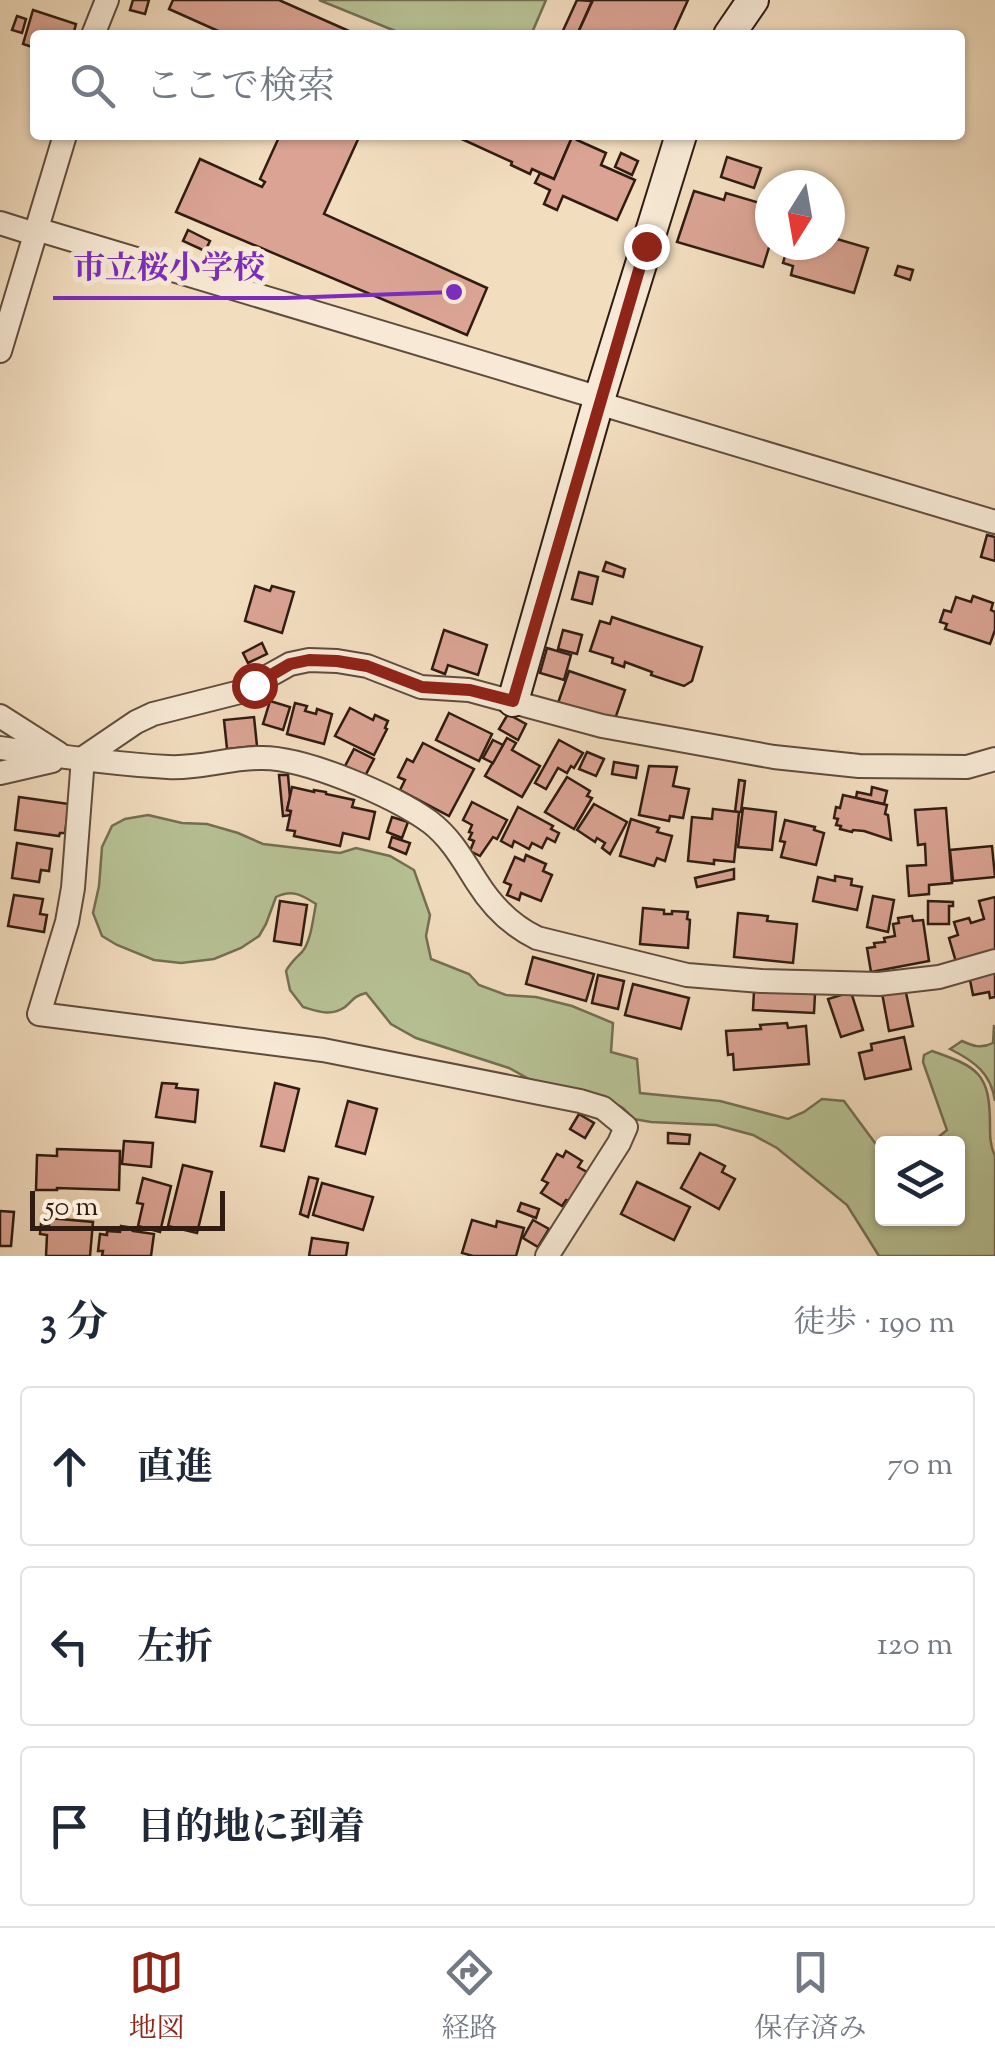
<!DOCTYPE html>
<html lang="ja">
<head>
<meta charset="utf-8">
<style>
  :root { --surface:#fff; --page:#f2f2f3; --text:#1f2937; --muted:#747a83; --line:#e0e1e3; --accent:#8f2418 }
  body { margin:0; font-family:"Sorts Mill Goudy","Noto Serif JP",serif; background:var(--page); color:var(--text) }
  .controls { position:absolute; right:30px; bottom:30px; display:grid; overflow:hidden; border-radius:10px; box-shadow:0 2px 8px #0004 }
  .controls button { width:90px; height:90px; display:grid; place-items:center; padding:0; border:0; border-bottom:2px solid var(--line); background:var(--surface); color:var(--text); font:50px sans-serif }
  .compass { position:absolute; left:755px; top:170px; width:90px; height:90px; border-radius:50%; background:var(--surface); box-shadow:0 2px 8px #0004; rotate:191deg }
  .scale { position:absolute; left:30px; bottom:25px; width:195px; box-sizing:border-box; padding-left:10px; border:5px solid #301c11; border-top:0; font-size:28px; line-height:35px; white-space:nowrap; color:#301c11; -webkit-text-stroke:8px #f7e9d5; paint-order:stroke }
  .stop { position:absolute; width:30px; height:30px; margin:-22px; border:8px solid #8f2418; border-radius:50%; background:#fff }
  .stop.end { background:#8f2418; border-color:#fff; box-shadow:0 2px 10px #0008 }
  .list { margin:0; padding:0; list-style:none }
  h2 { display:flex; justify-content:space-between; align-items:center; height:130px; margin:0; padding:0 40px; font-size:42px }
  h2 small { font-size:32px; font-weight:400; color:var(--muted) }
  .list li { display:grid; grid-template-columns:65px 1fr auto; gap:30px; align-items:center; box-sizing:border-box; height:160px; margin:0 20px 20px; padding:0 20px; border:2px solid var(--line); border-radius:10px }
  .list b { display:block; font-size:38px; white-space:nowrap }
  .list em { font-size:32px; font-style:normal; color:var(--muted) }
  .icon { flex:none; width:55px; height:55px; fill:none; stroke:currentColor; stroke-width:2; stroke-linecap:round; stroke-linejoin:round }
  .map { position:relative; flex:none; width:995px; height:1256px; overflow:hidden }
  .search { position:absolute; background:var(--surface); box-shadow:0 2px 8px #0004; left:30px; right:30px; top:30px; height:110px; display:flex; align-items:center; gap:25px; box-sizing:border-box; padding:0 35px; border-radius:10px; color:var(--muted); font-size:38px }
  .sheet { height:670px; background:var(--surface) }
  nav { display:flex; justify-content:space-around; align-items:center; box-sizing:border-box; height:140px; border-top:2px solid var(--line); background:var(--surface); font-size:28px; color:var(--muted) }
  nav a { display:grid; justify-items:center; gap:5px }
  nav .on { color:var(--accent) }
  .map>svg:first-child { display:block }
  .green { fill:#b7c295; stroke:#746f53; stroke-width:2.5 }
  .building { fill:#daa393; stroke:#301c11; stroke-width:2.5 }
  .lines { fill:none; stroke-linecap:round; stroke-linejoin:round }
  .street-casing { stroke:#604c3c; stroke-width:26 }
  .secondary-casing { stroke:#301c11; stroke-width:34 }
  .street { stroke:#f7e9d5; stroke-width:22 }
  .secondary { stroke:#f7e9d5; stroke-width:30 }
  .route { stroke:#8f2418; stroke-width:12 }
  .leader { fill:none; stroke:#7b2cbf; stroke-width:4 }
  .callout-dot { fill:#7b2cbf; stroke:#f7e9d5; stroke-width:4 }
  .callout-label { font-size:32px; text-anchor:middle; font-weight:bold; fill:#7b2cbf; stroke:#f7e9d5; stroke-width:10; stroke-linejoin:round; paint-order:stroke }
</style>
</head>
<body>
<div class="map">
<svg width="995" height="1256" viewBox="0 0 995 1256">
  <rect width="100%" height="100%" fill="#f2ddbf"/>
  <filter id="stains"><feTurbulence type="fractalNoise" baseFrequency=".002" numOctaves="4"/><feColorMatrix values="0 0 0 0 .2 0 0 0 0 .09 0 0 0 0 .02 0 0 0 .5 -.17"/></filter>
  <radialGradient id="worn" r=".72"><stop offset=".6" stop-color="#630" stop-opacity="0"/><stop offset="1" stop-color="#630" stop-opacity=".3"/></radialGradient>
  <g class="green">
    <polygon points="319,0 546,0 531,35 405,35"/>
    <path d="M148 815 182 823 207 824 238 833 263 844 340 853 356 848 390 856 414 870 430 915 426 936 431 959 469 974 479 985 506 995 536 997 572 1006 613 1023 611 1052 637 1059 640 1093 720 1101 788 1119 804 1112 822 1099 844 1101 875 1143 882 1149V1218H958V1144L931 1143 947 1130 923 1062 924 1055 932 1051C978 1067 990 1073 990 1125 990 1136 990 1146 995 1156V1256H879L847 1205 777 1148 753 1135 716 1125 651 1122 634 1119 623 1108 608 1100 529 1079 509 1068 416 1038 391 1024 366 993C354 996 353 1000 345 1007 331 1017 317 1011 303 1007L290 990 286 971C291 962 295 959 302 952 311 942 313 918 316 904 302 895 292 889 276 897L266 924 259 936 241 948 214 959 181 963 154 960 117 945 102 936 93 913 99 886 102 847 112 826 125 819Z"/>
    <path d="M994 1026H995V1101C991 1073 974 1061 950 1049L962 1041C973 1046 981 1049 993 1043Z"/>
  </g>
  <g class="building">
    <polygon points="133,0 149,0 145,14 130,10"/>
    <polygon points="173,0 279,0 358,35 227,35 169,9"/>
    <polygon points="577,0 592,1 577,35 561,35"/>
    <polygon points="593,0 688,0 672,35 577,35"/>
    <polygon points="33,10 76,24 73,35 35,35 35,48 23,44"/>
    <polygon points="17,16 26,19 22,33 12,30"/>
    <polygon points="280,135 360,135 324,214 487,288 467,335 176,212 200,159 262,187 265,182 260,179"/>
    <polygon points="453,135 573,135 554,179 532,169 530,174 511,165 512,162"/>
    <polygon points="573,135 579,135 577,140 606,153 601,165 635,180 617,220 563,196 557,210 544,204 550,190 535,183 540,173 554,179"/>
    <polygon points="621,153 638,161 632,175 615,167"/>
    <polygon points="727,157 761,168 754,188 721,177"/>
    <polygon points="694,191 724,200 726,193 770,206 770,244 763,267 677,242"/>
    <polygon points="188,230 210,241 205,251 183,241"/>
    <polygon points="830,237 868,248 854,293 791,275 793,266 783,263 788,245 830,245"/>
    <polygon points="898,266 913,270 910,280 895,275"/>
    <polygon points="987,535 995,537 995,561 981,557"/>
    <polygon points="606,562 625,569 623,577 603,571"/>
    <polygon points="579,572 598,577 592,604 572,599"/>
    <polygon points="255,586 270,591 272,586 294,592 282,633 245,621"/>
    <polygon points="973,596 993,603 991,610 995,612 995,630 990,644 945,629 947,624 940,622 944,610 951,612 956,597 971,602"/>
    <polygon points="612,617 702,647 692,681 684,686 651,675 652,672 625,662 624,667 612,663 613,658 590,651 600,621 610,624"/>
    <polygon points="444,630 487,645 478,675 448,665 445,674 432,669"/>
    <polygon points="563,630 582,635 577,654 558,649"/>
    <polygon points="262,643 267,654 248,663 243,653"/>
    <polygon points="547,648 571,655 564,680 540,673"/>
    <polygon points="569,671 625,690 614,722 558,703"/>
    <polygon points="270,701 290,707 283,730 263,724"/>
    <polygon points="295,703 307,706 305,711 316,714 317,709 332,714 324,744 287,734"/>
    <polygon points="350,708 373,720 375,715 388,721 385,728 387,729 374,755 335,736"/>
    <polygon points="449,713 492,734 479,761 436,740"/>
    <polygon points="508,714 526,724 518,740 499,729"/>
    <polygon points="254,717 257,746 227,749 224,720"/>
    <polygon points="507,738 516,743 512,750 540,766 522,797 485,776"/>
    <polygon points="493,740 503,745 493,763 483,758"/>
    <polygon points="559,740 583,753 574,768 571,766 567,773 558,768 546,789 535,783"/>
    <polygon points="423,743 474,769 449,816 400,790 405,780 398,777 407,759 413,762"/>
    <polygon points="354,749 374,759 365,776 345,766"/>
    <polygon points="587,752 604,759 596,776 579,769"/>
    <polygon points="614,762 638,766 636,778 612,774"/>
    <polygon points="649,766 677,767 673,786 689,789 683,818 670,816 669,821 639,815"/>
    <polygon points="279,775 288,775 290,798 287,810 291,811 291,815 283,816"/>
    <polygon points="567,777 590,791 587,796 592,798 574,829 545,812"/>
    <polygon points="739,780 745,781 741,812 735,812"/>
    <polygon points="292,787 314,792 314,790 326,792 326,794 354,800 352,807 375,812 369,839 343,833 340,846 294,836 295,831 287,830 291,811 287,810"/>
    <polygon points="872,787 887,791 884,804 856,798 857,792 871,795"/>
    <polygon points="843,795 887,805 885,814 888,815 891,840 864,831 853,830 852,832 840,829 841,826 836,825 838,819 834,818 836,807 840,808"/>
    <polygon points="19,797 69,804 65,833 60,833 59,836 15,830"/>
    <polygon points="472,802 507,820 497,839 493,837 480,856 470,851 474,841 469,839 472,833 469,832 472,825 463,820"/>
    <polygon points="594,804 627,822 610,854 602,848 605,843 597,838 595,842 577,830"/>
    <polygon points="518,807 553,826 551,829 559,833 555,842 547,838 542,848 532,843 529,849 514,841 512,847 501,841"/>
    <polygon points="743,808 776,812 772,850 738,847"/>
    <polygon points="946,808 952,883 929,885 929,894 909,896 907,866 926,865 925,844 918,845 915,810"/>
    <polygon points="713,809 739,812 734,862 714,860 714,864 688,861 692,817 712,819"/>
    <polygon points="392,817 408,822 402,838 387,832"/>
    <polygon points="631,819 659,828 657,832 672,836 665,861 657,858 654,866 620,856"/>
    <polygon points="785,820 815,827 814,830 824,833 816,865 781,857 785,842 780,841"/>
    <polygon points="392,837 410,843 406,854 389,847"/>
    <polygon points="17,843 52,849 49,871 41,870 39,882 12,878"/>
    <polygon points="992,846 995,877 953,881 950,850"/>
    <polygon points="526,855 546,864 543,871 552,875 541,901 521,893 519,900 507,895 511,885 504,882 515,857 524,861"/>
    <polygon points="734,869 734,879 697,887 695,878"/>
    <polygon points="835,876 852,879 851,885 862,887 857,910 813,901 818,877 835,881"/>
    <polygon points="14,895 43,899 40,914 47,915 44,932 8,926"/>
    <polygon points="873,896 894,900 888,932 867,927"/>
    <polygon points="995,897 995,950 956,962 949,938 958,935 954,922 969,918 971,923 984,919 979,901"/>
    <polygon points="280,901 307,905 301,945 274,941"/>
    <polygon points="928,901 953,902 953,906 949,906 949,924 928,924"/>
    <polygon points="643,908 664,910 664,914 672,914 672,911 688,912 687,919 690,920 688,948 640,944"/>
    <polygon points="738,913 768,916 767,921 797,924 793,963 734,957"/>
    <polygon points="912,916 913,921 923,920 929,961 871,972 867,948 875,947 874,943 885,942 884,938 895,936 893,924 899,923 898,918"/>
    <polygon points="533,957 594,974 586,1001 526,984"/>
    <polygon points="995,970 995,997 990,998 989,992 973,995 969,975"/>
    <polygon points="598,975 624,981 618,1009 592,1003"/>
    <polygon points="633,984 689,998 681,1029 625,1015"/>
    <polygon points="905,988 913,1026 889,1031 882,993"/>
    <polygon points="754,991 815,994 814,1013 753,1010"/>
    <polygon points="851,992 863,1030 841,1037 828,999"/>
    <polygon points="787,1023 788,1028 806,1026 809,1064 734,1070 733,1054 728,1055 726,1031 761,1029 760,1025"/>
    <polygon points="904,1037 911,1069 865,1079 859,1053 872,1050 871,1044"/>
    <polygon points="162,1083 177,1084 176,1088 198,1090 195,1122 156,1117"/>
    <polygon points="275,1083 299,1089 284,1151 261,1146"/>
    <polygon points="348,1101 377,1109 365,1154 336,1146"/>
    <polygon points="579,1114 594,1123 585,1138 570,1129"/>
    <polygon points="668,1133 690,1135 689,1144 668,1143"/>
    <polygon points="124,1141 153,1143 151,1167 122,1164"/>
    <polygon points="57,1149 120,1151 119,1190 57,1188 57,1190 36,1190 37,1155 57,1156"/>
    <polygon points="566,1151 582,1161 578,1167 587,1172 569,1201 566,1200 562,1206 541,1193 548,1183 542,1180 557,1154 563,1157"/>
    <polygon points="700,1153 725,1166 722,1172 735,1179 719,1209 681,1188"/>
    <polygon points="183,1165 212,1172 197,1233 168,1226"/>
    <polygon points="309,1177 318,1179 308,1217 300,1214"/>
    <polygon points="143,1178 171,1186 160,1232 138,1226 143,1204 137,1203"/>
    <polygon points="637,1182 690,1207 674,1240 621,1214"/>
    <polygon points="322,1183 373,1197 363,1230 313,1215"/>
    <polygon points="521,1203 539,1209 536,1218 518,1211"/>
    <polygon points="0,1211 14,1212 11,1246 0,1246"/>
    <polygon points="49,1218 93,1222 90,1256 46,1256 47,1235 40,1234 41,1224 49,1225"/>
    <polygon points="472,1220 496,1227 497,1221 524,1228 516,1256 473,1256 462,1253"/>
    <polygon points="533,1220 549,1229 538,1247 523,1238"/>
    <polygon points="121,1226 134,1228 133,1231 154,1234 151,1256 102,1256 103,1251 98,1251 100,1234 107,1235 107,1231 120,1232"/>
    <polygon points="312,1238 348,1243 346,1256 309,1256"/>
  </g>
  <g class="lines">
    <defs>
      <g id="street">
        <polyline points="93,35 107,0"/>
        <polyline points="0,223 35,234"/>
        <polyline points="36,229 600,398"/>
        <polyline points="0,351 65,135"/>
        <polyline points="598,403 995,522"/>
        <polyline points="0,716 58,753"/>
        <path d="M0 748C55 756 112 764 168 767 199 769 228 758 259 758 303 756 394 796 430 822 451 838 463 860 477 882 492 906 512 926 537 938L687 975 761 981 879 984 939 977 995 961"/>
        <polyline points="0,773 52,761"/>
        <polyline points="547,1256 619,1143 626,1127 603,1108 580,1101 323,1050 39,1014 67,922 73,888 83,758 136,722 153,714 240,692 290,664 309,660 337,661 367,666 421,687 469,690 602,726 774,757 859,766 967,767 995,759"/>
      </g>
      <g id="secondary">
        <polyline points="729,35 753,0"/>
        <polyline points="513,701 598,403 681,135"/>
      </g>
    </defs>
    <use href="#street" class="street-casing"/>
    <use href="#secondary" class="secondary-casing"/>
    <use href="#street" class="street"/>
    <use href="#secondary" class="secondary"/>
  </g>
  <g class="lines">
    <polyline class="route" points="254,685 290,664 309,660 337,661 367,666 422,687 470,690 513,701 646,246"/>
  </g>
  <path class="leader" d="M454 292L285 298H53"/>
  <circle class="callout-dot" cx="454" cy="292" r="10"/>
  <g class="callout-label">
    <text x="169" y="278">市立桜小学校</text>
  </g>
  <rect width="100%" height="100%" filter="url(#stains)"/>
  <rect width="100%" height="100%" fill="url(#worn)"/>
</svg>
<div class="controls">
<button><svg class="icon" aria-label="layers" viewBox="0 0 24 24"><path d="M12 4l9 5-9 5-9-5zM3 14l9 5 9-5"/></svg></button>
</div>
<svg class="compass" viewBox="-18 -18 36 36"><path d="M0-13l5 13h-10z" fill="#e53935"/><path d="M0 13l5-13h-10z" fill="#747a83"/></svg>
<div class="scale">50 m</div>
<div class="stop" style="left:254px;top:685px"></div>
<div class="stop end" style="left:646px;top:246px"></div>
<div class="search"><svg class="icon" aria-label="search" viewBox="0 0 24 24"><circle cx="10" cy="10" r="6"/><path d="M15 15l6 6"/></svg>ここで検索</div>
</div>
<section class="sheet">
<h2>3 分<small>徒歩 · 190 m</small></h2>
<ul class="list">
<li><svg class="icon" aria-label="ahead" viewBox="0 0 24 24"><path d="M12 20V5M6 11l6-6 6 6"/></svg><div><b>直進</b></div><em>70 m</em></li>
<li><svg class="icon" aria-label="left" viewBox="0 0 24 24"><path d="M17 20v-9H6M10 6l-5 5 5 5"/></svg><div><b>左折</b></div><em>120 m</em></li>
<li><svg class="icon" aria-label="arrive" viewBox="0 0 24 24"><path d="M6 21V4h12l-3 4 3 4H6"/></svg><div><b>目的地に到着</b></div></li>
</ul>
</section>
<nav>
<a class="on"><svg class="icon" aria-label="map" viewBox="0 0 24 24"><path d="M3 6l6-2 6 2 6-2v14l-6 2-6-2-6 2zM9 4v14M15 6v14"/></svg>地図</a>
<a><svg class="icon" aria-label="directions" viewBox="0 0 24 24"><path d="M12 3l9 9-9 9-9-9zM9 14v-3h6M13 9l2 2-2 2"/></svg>経路</a>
<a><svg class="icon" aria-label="saved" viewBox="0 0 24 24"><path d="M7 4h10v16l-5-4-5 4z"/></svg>保存済み</a>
</nav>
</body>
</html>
